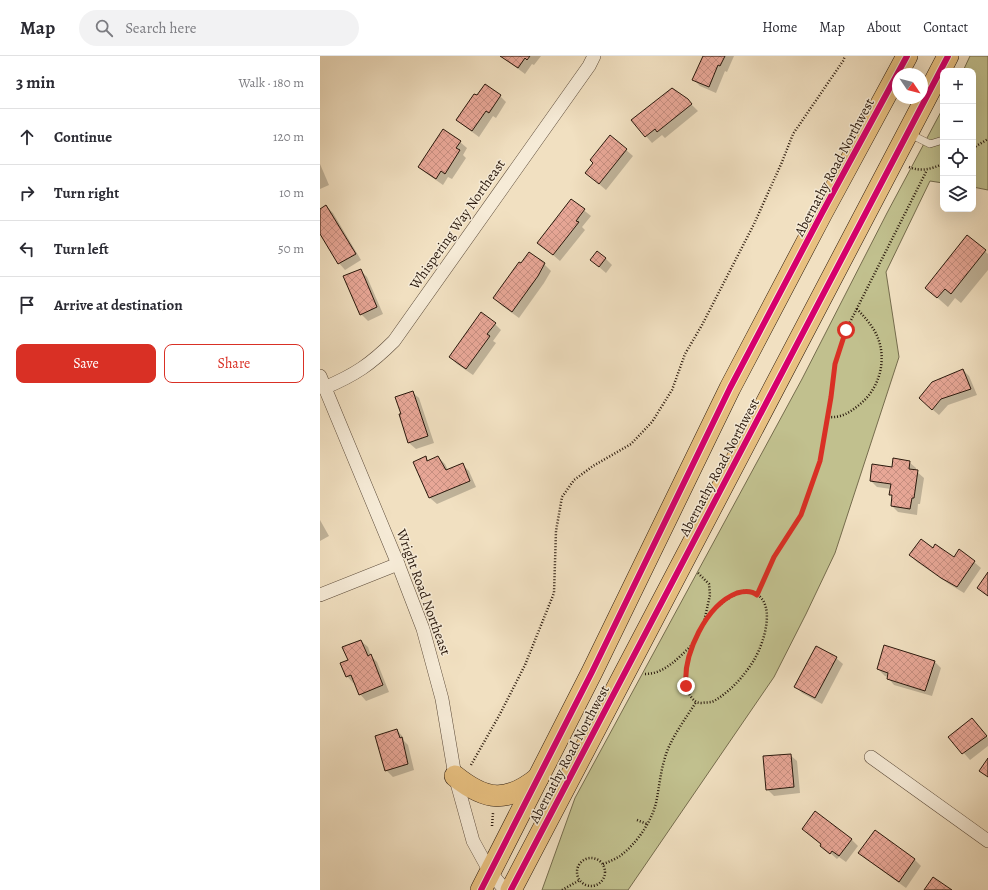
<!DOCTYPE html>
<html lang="en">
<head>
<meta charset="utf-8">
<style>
  :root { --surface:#fff; --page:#f2f2f3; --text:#2b2b33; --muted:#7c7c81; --line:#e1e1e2; --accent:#d93025 }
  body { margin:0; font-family:Alegreya,serif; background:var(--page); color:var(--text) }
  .controls { position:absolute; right:12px; top:12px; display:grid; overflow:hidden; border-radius:8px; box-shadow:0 4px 16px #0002 }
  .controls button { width:36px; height:36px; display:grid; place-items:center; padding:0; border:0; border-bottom:1px solid var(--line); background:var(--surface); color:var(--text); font:20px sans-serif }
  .compass { position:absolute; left:572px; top:12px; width:36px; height:36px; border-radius:50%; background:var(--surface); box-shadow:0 4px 16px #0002; rotate:125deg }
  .stop { position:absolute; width:12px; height:12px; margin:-9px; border:3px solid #d93025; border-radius:50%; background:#fff }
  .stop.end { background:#d93025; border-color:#fff; box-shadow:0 1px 4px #0008 }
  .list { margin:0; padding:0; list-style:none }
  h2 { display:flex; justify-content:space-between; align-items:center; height:52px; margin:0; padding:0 16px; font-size:17px }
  h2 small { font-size:13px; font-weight:400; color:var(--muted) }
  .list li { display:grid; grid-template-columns:26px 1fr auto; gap:12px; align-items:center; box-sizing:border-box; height:56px; padding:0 16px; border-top:1px solid var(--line) }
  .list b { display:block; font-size:15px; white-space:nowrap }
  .list em { font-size:13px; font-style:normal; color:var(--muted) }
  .actions { display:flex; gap:8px; padding:12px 16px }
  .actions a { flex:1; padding:9px 0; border:1px solid var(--accent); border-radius:8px; text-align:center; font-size:14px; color:var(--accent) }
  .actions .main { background:var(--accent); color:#fff }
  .icon { flex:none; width:22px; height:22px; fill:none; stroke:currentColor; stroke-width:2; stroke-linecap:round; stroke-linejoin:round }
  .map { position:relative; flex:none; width:668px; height:834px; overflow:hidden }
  header { display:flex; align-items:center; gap:24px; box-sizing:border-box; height:56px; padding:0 20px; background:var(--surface); border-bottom:1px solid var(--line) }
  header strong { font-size:19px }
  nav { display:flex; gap:22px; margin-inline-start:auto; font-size:14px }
  .search { width:280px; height:36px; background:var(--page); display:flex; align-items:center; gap:10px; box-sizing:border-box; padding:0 14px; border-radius:22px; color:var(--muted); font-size:15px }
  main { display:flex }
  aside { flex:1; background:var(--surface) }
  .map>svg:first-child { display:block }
  .green { fill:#c1c08e; stroke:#756c4d }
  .shadow { fill:#0003 }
  .building { fill:url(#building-cross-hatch); stroke:#29180c }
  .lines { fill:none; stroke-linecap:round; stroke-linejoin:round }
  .lane-casing { stroke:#5b4a39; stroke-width:8 }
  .street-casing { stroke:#5b4a39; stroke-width:14 }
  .primary-casing { stroke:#29180c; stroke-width:22 }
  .path { stroke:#29180c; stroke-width:2.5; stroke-dasharray:1 2; stroke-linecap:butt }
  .lane { stroke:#f6ebd7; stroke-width:7 }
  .street { stroke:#f6ebd7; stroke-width:13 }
  .primary { stroke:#e8c080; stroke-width:21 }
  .cycleway-casing { stroke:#f6ebd7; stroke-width:8 }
  .cycleway { stroke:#d6006c; stroke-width:6 }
  .route { stroke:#d93025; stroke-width:5 }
  .labels { text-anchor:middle; stroke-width:3; stroke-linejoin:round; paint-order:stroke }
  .street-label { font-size:14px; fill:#29180c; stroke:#f6ebd7 }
</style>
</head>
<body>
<header>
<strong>Map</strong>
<div class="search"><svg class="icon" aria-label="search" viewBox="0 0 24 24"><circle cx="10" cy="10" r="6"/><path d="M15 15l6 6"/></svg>Search here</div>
<nav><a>Home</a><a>Map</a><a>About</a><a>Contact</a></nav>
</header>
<main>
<aside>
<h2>3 min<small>Walk · 180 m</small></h2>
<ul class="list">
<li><svg class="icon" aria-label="ahead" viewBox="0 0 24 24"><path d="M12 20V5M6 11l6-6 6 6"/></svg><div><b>Continue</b></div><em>120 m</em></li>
<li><svg class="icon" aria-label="right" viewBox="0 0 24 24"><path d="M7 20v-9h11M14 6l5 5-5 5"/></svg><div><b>Turn right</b></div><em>10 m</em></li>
<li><svg class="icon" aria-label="left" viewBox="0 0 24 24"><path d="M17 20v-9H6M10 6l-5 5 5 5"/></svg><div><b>Turn left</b></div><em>50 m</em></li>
<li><svg class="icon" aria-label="arrive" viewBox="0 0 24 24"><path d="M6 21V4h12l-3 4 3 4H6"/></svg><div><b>Arrive at destination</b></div></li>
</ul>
<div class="actions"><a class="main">Save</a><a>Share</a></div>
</aside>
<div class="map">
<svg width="668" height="834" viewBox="0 0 668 834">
  <defs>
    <pattern id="building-cross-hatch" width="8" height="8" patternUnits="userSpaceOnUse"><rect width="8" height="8" fill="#e8a797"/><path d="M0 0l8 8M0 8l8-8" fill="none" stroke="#c78f81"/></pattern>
  </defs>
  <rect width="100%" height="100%" fill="#f1e0c1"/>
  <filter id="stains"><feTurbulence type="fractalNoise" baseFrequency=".005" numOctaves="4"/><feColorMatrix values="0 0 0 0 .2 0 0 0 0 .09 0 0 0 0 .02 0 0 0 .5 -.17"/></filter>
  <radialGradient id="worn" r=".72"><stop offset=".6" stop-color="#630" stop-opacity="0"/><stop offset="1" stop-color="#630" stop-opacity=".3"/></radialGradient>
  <g class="green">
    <polygon points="650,0 668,0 668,134 653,131 653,15 643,15"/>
    <polygon points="623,52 623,127 610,125 566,216 579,301 515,497 486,558 454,621 308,834 222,834 255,742 482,323 567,157"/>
  </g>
  <g class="shadow">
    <polygon points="181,0 221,0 214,9 212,8 205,18"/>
    <polygon points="384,0 414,0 407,16 405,15 396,37 380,30 373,23"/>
    <polygon points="180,40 186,46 176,62 173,60 159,81 144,70 137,64"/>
    <polygon points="367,44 378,55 345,82 342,79 332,87 326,80"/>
    <polygon points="290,80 313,100 286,134 266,117 274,107"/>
    <polygon points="140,86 147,92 143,99 146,102 132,123 128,121 123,129 106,117 99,111"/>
    <polygon points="0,108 9,129 0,133"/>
    <polygon points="251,144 271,160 262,171 265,174 240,205 219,187"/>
    <polygon points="6,150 13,157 41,204 25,214 19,207 0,176 0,154"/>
    <polygon points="647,180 668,198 668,214 641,247 635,242 628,251 606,232"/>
    <polygon points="285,202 292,209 286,217 271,204"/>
    <polygon points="224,208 231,215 224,227 199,262 181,249 175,242"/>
    <polygon points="40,214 47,221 63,258 48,265 41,258"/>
    <polygon points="175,268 181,274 173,285 176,287 153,319 137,308 130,301"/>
    <polygon points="643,314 649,320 657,339 628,349 619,359 606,348"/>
    <polygon points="92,336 99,342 114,387 96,393 89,387"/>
    <polygon points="105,401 109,405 118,401 125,408 128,414 142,408 149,415 156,431 117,448 110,442 94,406"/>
    <polygon points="589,406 596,412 596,415 604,422 600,448 598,448 597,459 578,456 572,450 573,441 570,438 571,433 557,431 551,425 573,412"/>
    <polygon points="0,464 9,480 0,485"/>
    <polygon points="613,493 634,502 654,506 661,512 644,537 629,528 597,506 590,499"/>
    <polygon points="41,585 48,591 51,600 57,606 69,636 46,645 40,638 35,626 33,627 27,620"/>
    <polygon points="516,602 523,608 502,648 482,637 475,630"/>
    <polygon points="614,605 621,612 612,640 574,629 568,622 568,621 565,620 558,613"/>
    <polygon points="652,663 668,682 668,690 650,704 630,681"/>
    <polygon points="77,674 83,681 84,685 88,689 94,714 73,721 66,714"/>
    <polygon points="470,699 477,705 480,737 454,740 447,733"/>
    <polygon points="483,773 531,783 538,790 526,806 519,801 517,803"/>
    <polygon points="555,775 595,804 601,810 586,832 546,803 540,797"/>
  </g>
  <g class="building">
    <polygon points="180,0 210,0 207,4 205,2 198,12"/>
    <polygon points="383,0 405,0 400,10 398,9 389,31 372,24"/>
    <polygon points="165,28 181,39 169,57 166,55 152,75 136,64 154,38 157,39"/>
    <polygon points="352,32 368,43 372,48 337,76 335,73 325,81 311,64"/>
    <polygon points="123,73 141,85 136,92 140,94 125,118 121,115 116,123 98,111"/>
    <polygon points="290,79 307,93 279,128 265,117 273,107 270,104"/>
    <polygon points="251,143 265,153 256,165 259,166 233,199 217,187"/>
    <polygon points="6,149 36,198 18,208 0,178 0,153"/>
    <polygon points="647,179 666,194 631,238 625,233 617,242 605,232"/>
    <polygon points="277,195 286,202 279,211 270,204"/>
    <polygon points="209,196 225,207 218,220 192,256 173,242 199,206 201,207"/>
    <polygon points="41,213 57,251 40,259 23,220"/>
    <polygon points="161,256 176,267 167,278 170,280 146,313 129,301"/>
    <polygon points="643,313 651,333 621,343 612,354 599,342 612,326"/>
    <polygon points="93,335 108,380 88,387 79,358 81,358 75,341"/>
    <polygon points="106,400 107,405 118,400 126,414 143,407 150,425 109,442 93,406"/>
    <polygon points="573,402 590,405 589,413 598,414 594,442 592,442 590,453 571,450 572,439 569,439 571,428 550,425 552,408 572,411"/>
    <polygon points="601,483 613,492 615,488 634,501 639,493 655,505 637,531 621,522 589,499"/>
    <polygon points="668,516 668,540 657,532"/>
    <polygon points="41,584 48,600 51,598 63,629 39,639 31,619 26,621 20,607 28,604 22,591"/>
    <polygon points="564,589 615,605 605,635 567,623 568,617 557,613"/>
    <polygon points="496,590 517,601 495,642 474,631"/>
    <polygon points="652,662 667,680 642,698 628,681"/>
    <polygon points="77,673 80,682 82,681 88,708 65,715 55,680"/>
    <polygon points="471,698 474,731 446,734 443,700"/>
    <polygon points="668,702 668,721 659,715"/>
    <polygon points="495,755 532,783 519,800 512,795 510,798 500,790 501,788 482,773"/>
    <polygon points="555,774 595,803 579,826 538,797"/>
    <polygon points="613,821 632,834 604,834"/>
  </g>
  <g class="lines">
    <defs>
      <polyline id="lane" points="590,78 610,88 623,84"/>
      <g id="street">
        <polyline points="0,320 78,508 103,573 122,643 135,720 153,785 170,816 185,834"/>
        <path d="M4 332C35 319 51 308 74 285L269 10 274 0"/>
        <polyline points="0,539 78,508"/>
        <polyline points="551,701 668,785"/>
      </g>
      <g id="primary">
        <path d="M135 720C166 745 187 747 218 722"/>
        <polyline points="161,834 272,616 410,332 502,157 587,0"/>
        <polyline points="191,834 628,0"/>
      </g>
    </defs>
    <use href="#lane" class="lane-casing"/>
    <use href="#street" class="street-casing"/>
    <use href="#primary" class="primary-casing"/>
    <g class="path">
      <polyline points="653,92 668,83"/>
      <path d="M589 111C601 116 611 113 623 108"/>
      <path d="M508 361C521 362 529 357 539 349 561 332 569 299 554 274 549 266 543 259 536 252"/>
      <polyline points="378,517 389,528 390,539 384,566"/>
      <path d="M423 535C460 535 446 584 434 604 424 620 411 635 394 645 390 647 386 646 382 647 378 647 375 646 372 642 355 624 377 574 391 558 399 548 410 540 423 535Z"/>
      <polyline points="437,539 454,501 481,459 500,405 511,341 515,308 526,274 607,114"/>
      <path d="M325 618C345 618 359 601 373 588"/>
      <polyline points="151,709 180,658 205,609 234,537 236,475 242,441 254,424 273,410 311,388 332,366 352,334 365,298 382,269 434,168 462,106 473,78 523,5 525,0"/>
      <polyline points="317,764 327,768"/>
      <polyline points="172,770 173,757"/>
      <circle cx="271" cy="816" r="14"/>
      <path d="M283 808C289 806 295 803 300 800 316 788 331 767 336 747 339 733 340 719 344 705 349 684 365 664 376 646"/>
      <polyline points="242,834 260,824"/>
    </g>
    <use href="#lane" class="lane"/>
    <use href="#street" class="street"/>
    <use href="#primary" class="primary"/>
    <defs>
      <g id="cycleway">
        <polyline points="161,834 272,616 410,332 502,157 587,0"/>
        <polyline points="191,834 628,0"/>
      </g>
    </defs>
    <use href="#cycleway" class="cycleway-casing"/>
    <use href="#cycleway" class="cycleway"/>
  </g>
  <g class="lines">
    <path class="route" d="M366 630C363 598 386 549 417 537 424 535 431 534 437 539L454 501 481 459 500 405 511 341 515 308 526 274"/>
  </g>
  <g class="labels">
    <g class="street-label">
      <text transform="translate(514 111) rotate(-62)" y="5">Abernathy Road Northwest</text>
      <text transform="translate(137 168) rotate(-55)" y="5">Whispering Way Northeast</text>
      <text transform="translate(399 411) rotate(-62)" y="5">Abernathy Road Northwest</text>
      <text transform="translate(104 536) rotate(70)" y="5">Wright Road Northeast</text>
      <text transform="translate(249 698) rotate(-62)" y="5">Abernathy Road Northwest</text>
    </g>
  </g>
  <rect width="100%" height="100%" filter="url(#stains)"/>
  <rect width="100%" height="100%" fill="url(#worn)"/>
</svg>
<div class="controls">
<button>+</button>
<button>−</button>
<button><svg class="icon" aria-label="locate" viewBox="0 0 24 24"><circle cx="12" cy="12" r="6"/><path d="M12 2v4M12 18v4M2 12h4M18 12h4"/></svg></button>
<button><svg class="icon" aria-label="layers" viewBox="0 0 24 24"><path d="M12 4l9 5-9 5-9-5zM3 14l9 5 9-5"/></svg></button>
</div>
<svg class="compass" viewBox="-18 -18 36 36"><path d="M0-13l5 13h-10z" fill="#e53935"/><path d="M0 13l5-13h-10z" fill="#7c7c81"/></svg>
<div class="stop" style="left:526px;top:274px"></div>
<div class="stop end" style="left:366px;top:630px"></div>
</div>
</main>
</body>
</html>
